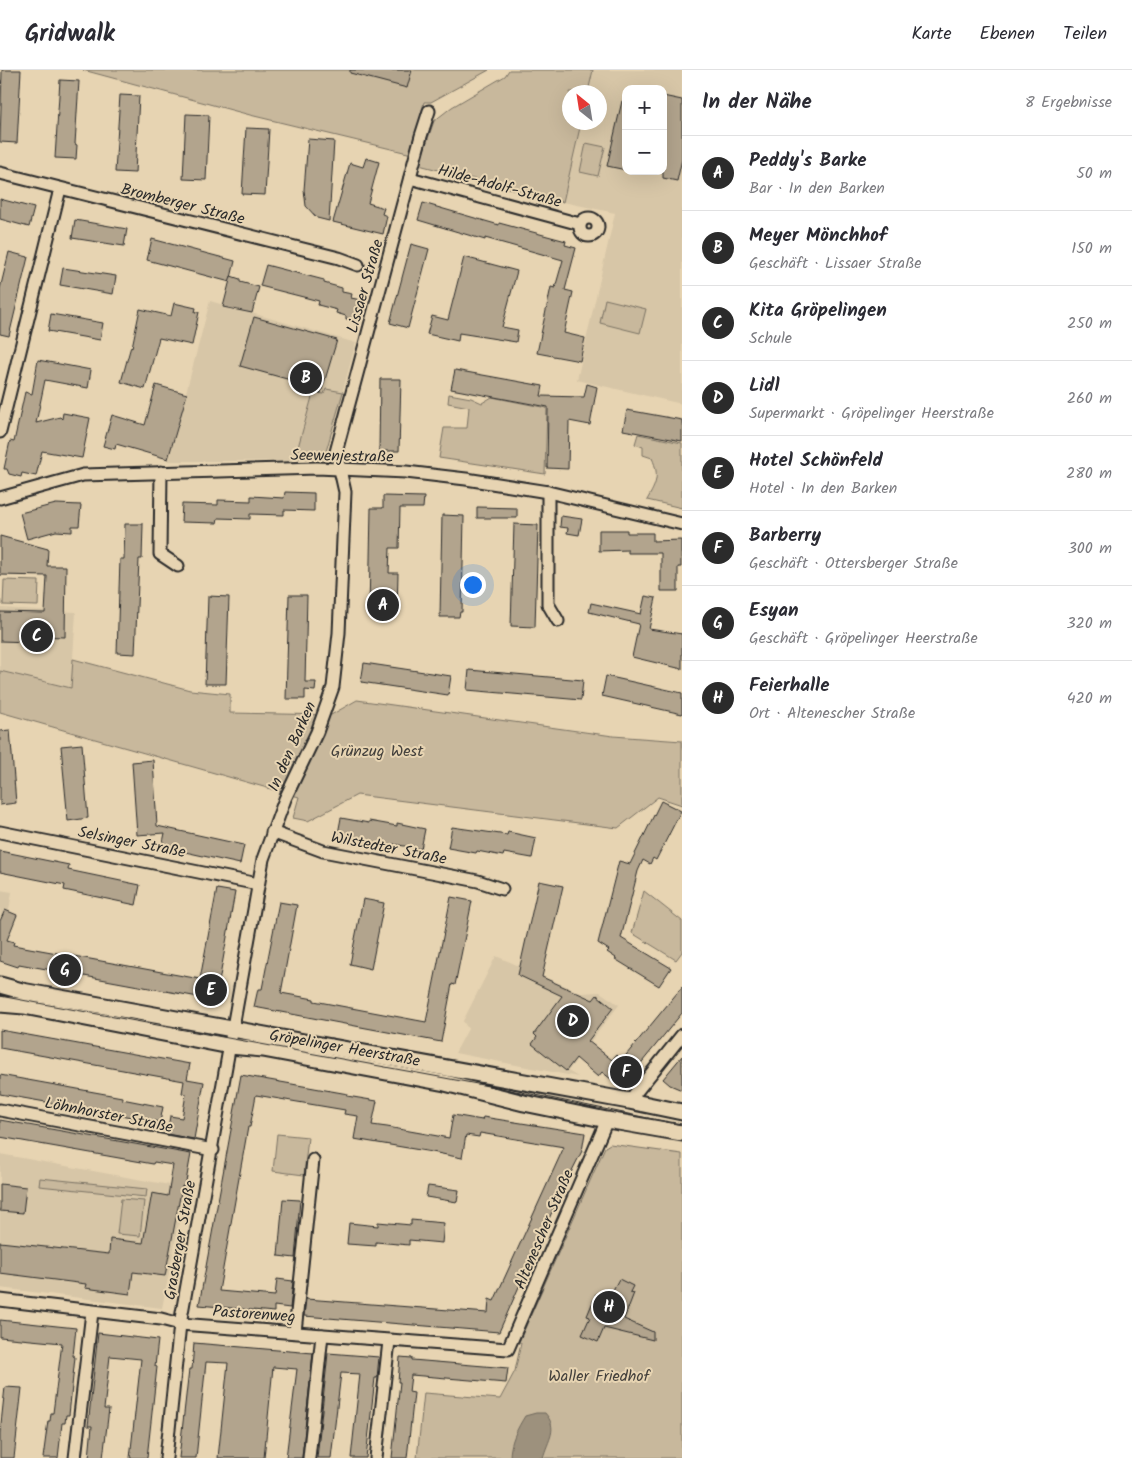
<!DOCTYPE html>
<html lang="de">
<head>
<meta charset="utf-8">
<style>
  :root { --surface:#fff; --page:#f7f7f7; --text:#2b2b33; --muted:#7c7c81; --line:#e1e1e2; --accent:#2b2b2b }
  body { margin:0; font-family:Kalam,sans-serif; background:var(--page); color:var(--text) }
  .controls { position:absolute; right:15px; top:15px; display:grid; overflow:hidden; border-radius:10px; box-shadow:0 5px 20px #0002 }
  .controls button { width:45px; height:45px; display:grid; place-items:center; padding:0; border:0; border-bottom:1px solid var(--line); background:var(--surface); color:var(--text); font:25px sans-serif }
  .compass { position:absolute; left:562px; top:15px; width:45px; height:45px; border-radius:50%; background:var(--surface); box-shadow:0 5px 20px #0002; rotate:330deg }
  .you { position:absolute; left:472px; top:514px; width:18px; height:18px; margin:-12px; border:4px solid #fff; border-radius:50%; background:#1a73e8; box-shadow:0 0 0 8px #1a73e833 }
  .badge { display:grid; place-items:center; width:32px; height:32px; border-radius:50%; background:var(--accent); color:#fff; font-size:16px; font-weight:700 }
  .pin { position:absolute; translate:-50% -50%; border:2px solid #fff; box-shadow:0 1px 5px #0006 }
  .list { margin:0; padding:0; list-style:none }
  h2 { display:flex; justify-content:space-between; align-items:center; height:65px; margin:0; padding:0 20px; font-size:21px }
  h2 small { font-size:16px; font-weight:400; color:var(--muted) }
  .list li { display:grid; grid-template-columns:32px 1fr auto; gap:15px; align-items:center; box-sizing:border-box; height:75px; padding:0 20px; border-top:1px solid var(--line) }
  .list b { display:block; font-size:19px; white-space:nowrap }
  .list p { margin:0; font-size:16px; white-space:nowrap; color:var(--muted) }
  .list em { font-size:16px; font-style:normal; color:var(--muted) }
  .map { position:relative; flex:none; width:682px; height:1388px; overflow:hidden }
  header { display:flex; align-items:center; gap:30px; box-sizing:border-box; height:70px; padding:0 25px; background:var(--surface); border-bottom:1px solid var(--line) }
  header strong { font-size:24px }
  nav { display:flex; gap:28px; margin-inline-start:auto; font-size:18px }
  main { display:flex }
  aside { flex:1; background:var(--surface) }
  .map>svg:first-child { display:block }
  .built { fill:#d7c6a7; fill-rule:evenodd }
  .green { fill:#c8b89c; stroke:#7a7264 }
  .water { fill:#9d917d; stroke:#6f685c }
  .building { fill:#b2a48d; stroke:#2b2b2b }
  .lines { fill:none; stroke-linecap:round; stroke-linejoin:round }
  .street-casing { stroke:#2b2b2b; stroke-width:15 }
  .secondary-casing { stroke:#2b2b2b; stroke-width:19 }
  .street { stroke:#e7d4b2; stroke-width:11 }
  .secondary { stroke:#e7d4b2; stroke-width:15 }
  .tram { stroke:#2b2b2b; stroke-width:1 }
  .labels { text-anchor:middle; stroke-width:4; stroke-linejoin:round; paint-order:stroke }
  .street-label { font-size:16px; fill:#2b2b2b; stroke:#e7d4b2 }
  .park-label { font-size:16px; fill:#43403c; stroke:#e7d4b2 }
</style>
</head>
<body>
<header>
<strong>Gridwalk</strong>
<nav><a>Karte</a><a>Ebenen</a><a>Teilen</a></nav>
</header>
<main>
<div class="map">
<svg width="682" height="1388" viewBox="0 0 682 1388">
  <rect width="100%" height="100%" fill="#e7d4b2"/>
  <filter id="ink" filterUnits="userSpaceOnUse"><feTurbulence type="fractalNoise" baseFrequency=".02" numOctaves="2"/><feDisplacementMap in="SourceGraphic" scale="10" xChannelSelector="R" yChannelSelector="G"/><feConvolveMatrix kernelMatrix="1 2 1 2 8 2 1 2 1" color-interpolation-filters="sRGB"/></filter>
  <g filter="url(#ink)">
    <g class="built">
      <path d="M593 0H682V334L577 310 615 143 563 132 581 53 600 52V22H588ZM626 19H663V101H626Z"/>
      <polygon points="210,231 356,273 325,385 322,388 295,388 294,391 168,391"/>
      <polygon points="0,538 76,542 71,618 0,601"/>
      <polygon points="0,820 12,822 0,894"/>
      <polygon points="496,886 581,923 600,922 619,935 568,1001 578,1007 455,983 468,959 463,951"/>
      <polygon points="0,1084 186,1118 162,1238 0,1218"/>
    </g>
    <g class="green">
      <polygon points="83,0 489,0 431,32 424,32 412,84 250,45"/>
      <polygon points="509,0 593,0 588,22 570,22 570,52 581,53 563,132 419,95 434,51 452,37 505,6"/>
      <polygon points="586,73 605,77 598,106 580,102"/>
      <polygon points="605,229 646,239 640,263 600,253"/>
      <polygon points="326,319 343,322 325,385 322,388 295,388 312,327 316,323 324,324"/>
      <polygon points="449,324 471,328 482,333 492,327 547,338 545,404 439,388 444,358 467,358 469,337 448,333"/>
      <path d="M638 364 682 373V438L647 430C656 414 660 406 652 388L643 385V377L635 374Z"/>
      <polygon points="4,510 39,511 38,536 3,535"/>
      <polygon points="73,589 190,620 230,624 230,643 331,645 357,630 613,666 682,671 682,735 658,727 618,758 357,725 308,751 293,748 299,727 0,642 0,601 71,618"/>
      <polygon points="644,821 682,851 682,882 676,890 632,863"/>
      <polygon points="277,1064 308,1067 304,1105 273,1101"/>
      <polygon points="610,1074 682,1084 682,1388 417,1388 424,1323 500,1329 515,1301 521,1273 519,1272 605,1077"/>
      <polygon points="40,1108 147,1119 146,1127 39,1116"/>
      <polygon points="121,1129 144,1131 140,1166 117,1164"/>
    </g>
    <path class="water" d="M536 1343H545C559 1359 548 1369 543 1388H510C510 1372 517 1359 525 1346Z"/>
    <g class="building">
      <polygon points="2,0 21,0 17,73 0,72"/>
      <polygon points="350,0 412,0 407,18 350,3"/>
      <polygon points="60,10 79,11 75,74 77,75 76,89 55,88"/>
      <polygon points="120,25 139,26 135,103 115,102"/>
      <polygon points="663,26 682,30 682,89 677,111 663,108"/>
      <polygon points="622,31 626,31 626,100 607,96"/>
      <polygon points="186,44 209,45 206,110 183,109"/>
      <polygon points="246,58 269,59 265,125 242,124"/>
      <polygon points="308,69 334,71 329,151 317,148 306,136 304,120"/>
      <polygon points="366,88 379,92 368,133 384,138 382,144 387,146 383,164 333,152 350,93 363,97"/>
      <polygon points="0,129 34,138 29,157 0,149"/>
      <polygon points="423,133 499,155 499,153 566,171 565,175 576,178 565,220 573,222 564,263 585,268 580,291 537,283 551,217 555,218 563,190 485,168 485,170 418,150"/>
      <polygon points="75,150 127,159 124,176 72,168"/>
      <polygon points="152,169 235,191 230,212 147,190"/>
      <polygon points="411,174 429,179 408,258 390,253"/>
      <polygon points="9,182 28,187 9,266 0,264 0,219"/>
      <polygon points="464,187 517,201 502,257 518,260 516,272 459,263 458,271 427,264 432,246 448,250"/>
      <polygon points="266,195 324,210 324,213 342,218 342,222 352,224 351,228 361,230 355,251 346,249 346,246 336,243 337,240 318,235 319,231 260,216"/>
      <polygon points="63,198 116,206 113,224 60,215"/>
      <polygon points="231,206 240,209 240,212 259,217 252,243 223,237"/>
      <polygon points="174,233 196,238 195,242 199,242 192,275 159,268 145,319 121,312 131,276 132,277 140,239 171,246"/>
      <polygon points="51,244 103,253 100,270 48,261"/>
      <polygon points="254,247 337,270 321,323 304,318 305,314 240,296"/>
      <polygon points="38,290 91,300 88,318 45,310 36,353 60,347 62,349 63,343 90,348 82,388 42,381 36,406 22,403 21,407 9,404 7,399 4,399 10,371 14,372 25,322 32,324"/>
      <polygon points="455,300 543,316 541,326 584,327 587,314 597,317 590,355 569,351 568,399 547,398 548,337 451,319"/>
      <polygon points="380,309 401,309 399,381 379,381"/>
      <polygon points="156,315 187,324 168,389 116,374 115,379 103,376 112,345 145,355"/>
      <polygon points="627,340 682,350 682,371 623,360"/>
      <polygon points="285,422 314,423 314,441 284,440 284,445 250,444 250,449 218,448 217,453 181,452 182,434 218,435 218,430 251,431 251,426 284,428"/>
      <polygon points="383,426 424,427 423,438 400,438 399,478 390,478 389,503 398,503 397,542 369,542 371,438 383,438"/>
      <polygon points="56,434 81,435 79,456 72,456 72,462 56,461 27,469 20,443"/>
      <polygon points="477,437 517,438 517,448 477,448"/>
      <polygon points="442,445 464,446 462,542 460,542 459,547 440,547"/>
      <polygon points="561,446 582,449 579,465 567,463 568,458 560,457"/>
      <polygon points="125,454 143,454 142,489 139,489 135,584 117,583 120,489 124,489"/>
      <polygon points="514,454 538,455 535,557 511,556"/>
      <polygon points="599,460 627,460 627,463 653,463 653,471 681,470 681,497 678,497 678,521 661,521 661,483 628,483 628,480 599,481"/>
      <polygon points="0,466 48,479 47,496 66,496 65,567 32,566 31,572 0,571 0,542 45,543 47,506 0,505"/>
      <polygon points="289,525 307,525 305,612 316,612 315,621 305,620 305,629 286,629"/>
      <polygon points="208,526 229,527 226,614 205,614"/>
      <polygon points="645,526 656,528 649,559 682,564 682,599 632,587 639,554 589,542 591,533 641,544"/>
      <polygon points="364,593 451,606 448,625 361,612"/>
      <polygon points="469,600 583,610 581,630 467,620"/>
      <polygon points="606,606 682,623 682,644 602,626"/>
      <polygon points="10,660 16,733 0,735 0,661"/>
      <polygon points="82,674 88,748 68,751 61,676"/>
      <polygon points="153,690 157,756 244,775 240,794 162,777 165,763 137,765 132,692"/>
      <polygon points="661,731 681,741 656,790 653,788 650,794 643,790 638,801 621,868 671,898 659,916 615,889 616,888 607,882 609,880 598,873 619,791 630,794"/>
      <polygon points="341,748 369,753 369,751 397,756 397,753 425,759 421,779 393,774 393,777 365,772 365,774 337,769"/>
      <polygon points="452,757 507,765 508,762 536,768 532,788 504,783 503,786 477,781 476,783 448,778"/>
      <polygon points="0,781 69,795 68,800 140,815 136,835 64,820 65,815 0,802"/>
      <polygon points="539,811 563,816 542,907 593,930 597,925 613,938 588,971 612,990 616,985 622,990 682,917 682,943 629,1008 614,1006 611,1009 602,1002 598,1007 576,988 566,1001 532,974 537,967 534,964 562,926 518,905"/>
      <polygon points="217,819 235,822 219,912 224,913 220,931 19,894 18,897 0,891 0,851 5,840 17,845 7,870 14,872 13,875 200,909"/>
      <polygon points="451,827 472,831 455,915 452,914 441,972 254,937 258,919 262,919 279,832 297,835 281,923 314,929 314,931 426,952"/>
      <polygon points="363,829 384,833 371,899 350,894"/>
      <polygon points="0,960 190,994 187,1009 204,1012 194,1069 167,1064 170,1046 182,1048 186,1024 182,1023 184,1011 0,978"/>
      <polygon points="682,986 682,1020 670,1015 663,1009"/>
      <polygon points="0,1005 122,1027 122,1029 163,1037 160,1052 0,1024"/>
      <polygon points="241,1005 348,1024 347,1026 377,1031 372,1055 387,1057 449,1068 453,1045 482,1050 483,1047 585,1063 582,1081 559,1126 499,1262 304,1246 306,1229 488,1243 489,1229 494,1231 564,1077 480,1063 479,1067 466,1065 462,1088 432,1082 354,1069 358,1046 344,1044 345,1040 256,1025 250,1057 248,1057 219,1221 275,1226 277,1209 293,1211 290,1238 274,1236 274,1242 199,1235"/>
      <polygon points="0,1050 191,1084 185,1117 182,1116 165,1206 133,1202 130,1224 85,1218 86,1214 0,1203 0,1172 109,1184 110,1169 143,1173 152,1123 168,1126 173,1095 154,1092 153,1094 0,1067"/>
      <polygon points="0,1114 26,1117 23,1143 0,1141"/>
      <polygon points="428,1116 459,1120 457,1132 426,1127"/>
      <polygon points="283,1129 300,1130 295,1188 278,1186"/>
      <polygon points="411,1150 444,1153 442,1173 409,1170 409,1175 376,1172 376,1176 347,1174 349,1153 378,1156 378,1152 411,1155"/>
      <polygon points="619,1209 633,1216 630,1222 634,1223 624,1249 653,1262 653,1270 604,1258 598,1272 582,1265 590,1247 587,1246 596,1224 608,1229"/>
      <polygon points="0,1250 76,1258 73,1286 75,1287 69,1345 66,1345 65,1353 62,1353 58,1388 43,1388 48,1351 50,1351 51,1343 53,1343 62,1273 0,1267"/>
      <polygon points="98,1263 158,1270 155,1296 157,1297 147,1388 130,1388 141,1289 110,1286 104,1339 109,1339 103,1388 89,1388 92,1356 88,1356"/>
      <polygon points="194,1273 313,1283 302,1388 286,1388 297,1299 273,1297 264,1388 218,1388 228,1293 206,1292 196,1388 179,1388 189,1299 192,1299"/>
      <polygon points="328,1283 379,1287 377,1308 375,1308 366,1388 351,1388 360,1304 341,1303 331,1388 317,1388"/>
      <polygon points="400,1287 412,1288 412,1290 508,1298 506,1313 411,1305 409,1322 414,1323 407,1388 392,1388 400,1312 398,1312"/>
      <polygon points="5,1317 22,1318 14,1388 0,1388 0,1363"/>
    </g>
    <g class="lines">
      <defs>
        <g id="street">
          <polyline points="0,103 339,188 358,195"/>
          <polyline points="410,108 580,154"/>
          <circle cx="589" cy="157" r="9"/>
          <polyline points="0,362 60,119"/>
          <polyline points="161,402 160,484 178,496"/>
          <polyline points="548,422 548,534 558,551"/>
          <polyline points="0,428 83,405 317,398 406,402 466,409 548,422 682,454"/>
          <polyline points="0,762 258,814"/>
          <polyline points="272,762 323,781 478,811 502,819"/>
          <polyline points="629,1031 682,965"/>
          <polyline points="0,1040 213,1080"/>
          <polyline points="0,1230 161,1249 180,1254 508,1279 607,1050"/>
          <polyline points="295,1262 313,1090"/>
          <polyline points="75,1388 92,1242"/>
          <polyline points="166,1388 180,1254 263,789 285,729 317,662 333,617 339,563 345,422 336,382 421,66 429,41"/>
          <polyline points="309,1388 322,1265"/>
          <polyline points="376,1388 389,1271"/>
        </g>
        <g id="secondary">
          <polyline points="0,915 22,921 629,1031 682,1042"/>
          <polyline points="0,934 24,936 230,976 263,979 445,1013 524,1033 607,1050 682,1063"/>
        </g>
      </defs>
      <use href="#street" class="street-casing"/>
      <use href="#secondary" class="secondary-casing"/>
      <use href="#street" class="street"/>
      <use href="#secondary" class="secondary"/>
      <polyline class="tram" points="0,926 526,1023 682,1055"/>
    </g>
  </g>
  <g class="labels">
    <g class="street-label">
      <text transform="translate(500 115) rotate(15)" y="6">Hilde-Adolf-Straße</text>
      <text transform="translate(183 133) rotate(14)" y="6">Bromberger Straße</text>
      <text transform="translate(364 216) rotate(-74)" y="6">Lissaer Straße</text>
      <text transform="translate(342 385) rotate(1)" y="6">Seewenjestraße</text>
      <text transform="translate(291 676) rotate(-66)" y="6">In den Barken</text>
      <text transform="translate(132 771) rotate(11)" y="6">Selsinger Straße</text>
      <text transform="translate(389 777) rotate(11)" y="6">Wilstedter Straße</text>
      <text transform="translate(345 977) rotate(10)" y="6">Gröpelinger Heerstraße</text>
      <text transform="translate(109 1044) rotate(11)" y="6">Löhnhorster Straße</text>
      <text transform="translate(543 1159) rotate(-67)" y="6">Altenescher Straße</text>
      <text transform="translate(179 1170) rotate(-80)" y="6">Grasberger Straße</text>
      <text transform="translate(254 1243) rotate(4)" y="6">Pastorenweg</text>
    </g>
    <g class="park-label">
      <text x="377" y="686">Grünzug West</text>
      <text x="599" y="1311">Waller Friedhof</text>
    </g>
  </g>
</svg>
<div class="controls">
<button>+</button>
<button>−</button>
</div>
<svg class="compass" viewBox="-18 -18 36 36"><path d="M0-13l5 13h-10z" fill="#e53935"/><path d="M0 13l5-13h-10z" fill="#7c7c81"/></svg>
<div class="you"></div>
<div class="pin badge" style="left:383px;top:535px">A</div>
<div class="pin badge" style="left:306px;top:308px">B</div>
<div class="pin badge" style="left:37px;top:566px">C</div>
<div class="pin badge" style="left:573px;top:951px">D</div>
<div class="pin badge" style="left:211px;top:920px">E</div>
<div class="pin badge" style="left:626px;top:1002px">F</div>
<div class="pin badge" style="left:65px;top:900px">G</div>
<div class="pin badge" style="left:609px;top:1237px">H</div>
</div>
<aside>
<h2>In der Nähe<small>8 Ergebnisse</small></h2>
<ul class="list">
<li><span class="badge">A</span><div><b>Peddy's Barke</b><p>Bar · In den Barken</p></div><em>50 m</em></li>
<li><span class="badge">B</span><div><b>Meyer Mönchhof</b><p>Geschäft · Lissaer Straße</p></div><em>150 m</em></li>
<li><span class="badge">C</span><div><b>Kita Gröpelingen</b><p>Schule</p></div><em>250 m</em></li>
<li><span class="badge">D</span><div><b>Lidl</b><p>Supermarkt · Gröpelinger Heerstraße</p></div><em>260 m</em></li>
<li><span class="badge">E</span><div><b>Hotel Schönfeld</b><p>Hotel · In den Barken</p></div><em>280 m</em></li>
<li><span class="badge">F</span><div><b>Barberry</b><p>Geschäft · Ottersberger Straße</p></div><em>300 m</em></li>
<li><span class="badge">G</span><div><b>Esyan</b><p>Geschäft · Gröpelinger Heerstraße</p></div><em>320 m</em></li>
<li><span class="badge">H</span><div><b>Feierhalle</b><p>Ort · Altenescher Straße</p></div><em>420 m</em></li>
</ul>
</aside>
</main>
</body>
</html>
